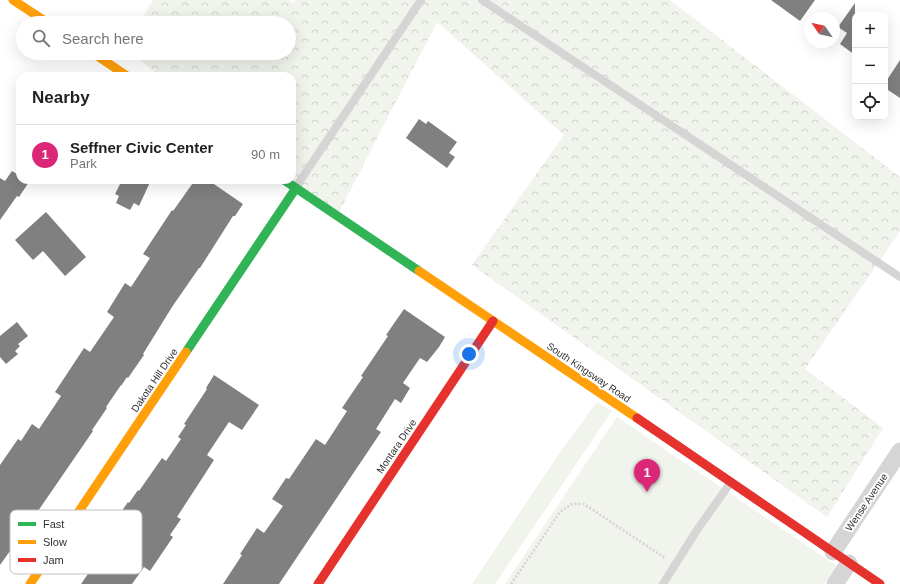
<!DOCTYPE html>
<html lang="en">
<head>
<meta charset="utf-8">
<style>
  :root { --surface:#fff; --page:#f6f6f6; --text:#222; --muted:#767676; --line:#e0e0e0; --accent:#db2777 }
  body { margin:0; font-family:Helvetica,sans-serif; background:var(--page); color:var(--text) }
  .controls { position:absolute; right:12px; top:12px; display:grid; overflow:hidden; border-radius:8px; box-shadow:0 4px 16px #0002 }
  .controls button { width:36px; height:36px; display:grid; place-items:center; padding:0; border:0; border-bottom:1px solid var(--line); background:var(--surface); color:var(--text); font:20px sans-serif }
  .compass { position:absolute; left:804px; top:12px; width:36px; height:36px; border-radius:50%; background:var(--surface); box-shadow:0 4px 16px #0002; rotate:304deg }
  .you { position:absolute; left:469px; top:354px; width:14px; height:14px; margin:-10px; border:3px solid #fff; border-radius:50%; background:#1a73e8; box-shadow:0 0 0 6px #1a73e833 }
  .badge { display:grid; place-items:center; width:26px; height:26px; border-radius:50%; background:var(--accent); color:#fff; font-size:13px; font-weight:700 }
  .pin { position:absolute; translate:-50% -33px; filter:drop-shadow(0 1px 2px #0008) }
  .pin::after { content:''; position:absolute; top:21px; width:14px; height:12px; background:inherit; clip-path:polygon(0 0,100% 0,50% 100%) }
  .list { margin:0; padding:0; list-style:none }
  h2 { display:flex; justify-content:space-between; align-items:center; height:52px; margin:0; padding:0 16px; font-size:17px }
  h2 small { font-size:13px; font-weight:400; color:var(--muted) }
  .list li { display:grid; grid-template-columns:26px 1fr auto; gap:12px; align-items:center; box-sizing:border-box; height:60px; padding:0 16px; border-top:1px solid var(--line) }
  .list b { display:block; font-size:15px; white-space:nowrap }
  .list p { margin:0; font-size:13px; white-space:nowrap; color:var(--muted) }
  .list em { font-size:13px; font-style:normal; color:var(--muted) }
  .icon { flex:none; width:22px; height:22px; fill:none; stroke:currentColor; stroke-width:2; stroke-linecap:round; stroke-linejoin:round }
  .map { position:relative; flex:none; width:900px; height:584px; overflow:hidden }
  .search { position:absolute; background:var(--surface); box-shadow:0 4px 16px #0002; left:16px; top:16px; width:280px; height:44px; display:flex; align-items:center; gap:10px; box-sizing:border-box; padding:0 14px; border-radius:22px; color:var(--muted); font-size:15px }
  .panel { position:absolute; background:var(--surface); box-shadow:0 4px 16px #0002; left:16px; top:72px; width:280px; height:112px; border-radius:12px }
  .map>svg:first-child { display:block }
  .forest { fill:url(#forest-crowns) }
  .park { fill:#f1f3ed }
  .building { fill:#808080 }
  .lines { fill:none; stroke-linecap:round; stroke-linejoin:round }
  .path { stroke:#d4d4d4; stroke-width:2.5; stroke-dasharray:2 2; stroke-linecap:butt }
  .lane { stroke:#d5d5d5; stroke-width:8 }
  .street { stroke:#d5d5d5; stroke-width:17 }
  .fast { stroke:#30b455; stroke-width:9 }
  .slow { stroke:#ff9f0a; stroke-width:9 }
  .jam { stroke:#e5322d; stroke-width:9 }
  .labels { text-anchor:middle; stroke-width:4; stroke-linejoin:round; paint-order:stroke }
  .street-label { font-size:10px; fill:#313131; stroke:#fff }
  .key { fill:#fff; stroke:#c1c1c1; stroke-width:1 }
  .key-label { font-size:11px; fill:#313131 }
</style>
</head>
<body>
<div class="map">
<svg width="900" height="584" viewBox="0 0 900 584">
  <defs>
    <pattern id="forest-crowns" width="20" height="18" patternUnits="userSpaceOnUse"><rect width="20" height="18" fill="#f1f3ed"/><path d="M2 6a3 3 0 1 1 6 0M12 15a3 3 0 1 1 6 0" fill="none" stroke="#cfd1cc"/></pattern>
  </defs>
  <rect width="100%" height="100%" fill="#fff"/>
  <polygon class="forest" points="153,0 289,0 293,3 296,0 670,0 900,177 900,231 805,369 883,428 827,517 472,265 564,135 437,22 337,216 292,180 292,76 160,76 131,53 289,53 289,23 139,23"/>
  <g class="park">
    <polygon points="597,402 612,411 495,584 472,584 563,448"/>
    <polygon points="617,417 837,566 824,584 505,584"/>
  </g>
  <g class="building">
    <polygon points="771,0 815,0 800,21"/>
    <polygon points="855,3 855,55 840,44 847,33 838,27"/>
    <polygon points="900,60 900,98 885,88 885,83"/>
    <polygon points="419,119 426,124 428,121 457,142 449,153 455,157 447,168 406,138"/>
    <polygon points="12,171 20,176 20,180 26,180 29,182 19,197 17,196 0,220 0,178 5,181"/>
    <polygon points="122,180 151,180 139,206 134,203 130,210 116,203 119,196 115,194"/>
    <polygon points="195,180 208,180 243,204 235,216 233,216 200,268 199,268 172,307 143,354 144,355 128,378 127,377 121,386 121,385 106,407 107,408 92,430 93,431 36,514 21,538 20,537 0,565 0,465 18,439 21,441 32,424 39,429 61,396 55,392 84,348 90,352 114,317 107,312 125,283 131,287 150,258 143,254 172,210 173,211"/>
    <polygon points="46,212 86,257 65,276 43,251 33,260 15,240"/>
    <polygon points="404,309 445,337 439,347 427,362 420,358 403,383 410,388 401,403 395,399 376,429 381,432 279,584 223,584 242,555 240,554 257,528 264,533 283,506 272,499 286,478 289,479 316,439 325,445 347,411 342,408 363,377 361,376 388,336 386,335"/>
    <polygon points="17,322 28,336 18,344 20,346 15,351 18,354 6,364 0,357 0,336"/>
    <polygon points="214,375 259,405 242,430 229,422 207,455 214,460 177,517 181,519 170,535 173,537 150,571 144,567 132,584 81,584 99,558 95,556 122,517 119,515 128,502 129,503 138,490 139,491 162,458 166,461 181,439 178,437 186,425 184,424 207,389 206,388"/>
  </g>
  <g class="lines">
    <polyline class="path" points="511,584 560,512 572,504 584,504 665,558"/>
    <g class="lane">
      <polyline points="482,0 900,277"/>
      <polyline points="296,187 421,0"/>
      <polyline points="663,584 697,530 731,482"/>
    </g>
    <g class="street">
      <polyline points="833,552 900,451"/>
      <polyline points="835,584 849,563"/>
    </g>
    <g class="fast">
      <polyline points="284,180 419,271"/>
      <polyline points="186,352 296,188"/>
    </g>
    <g class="slow">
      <polyline points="13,0 48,23"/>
      <polyline points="93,53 127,76"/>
      <polyline points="419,271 637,418"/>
      <polyline points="30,584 186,352"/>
    </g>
    <g class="jam">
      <polyline points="637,418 880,584"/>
      <polyline points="318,584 493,321"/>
    </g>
  </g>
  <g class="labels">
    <g class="street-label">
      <text transform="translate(589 372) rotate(34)" y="4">South Kingsway Road</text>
      <text transform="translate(154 380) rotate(-56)" y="4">Dakota Hill Drive</text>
      <text transform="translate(396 446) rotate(-56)" y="4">Montara Drive</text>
      <text transform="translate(866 502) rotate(-56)" y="4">Wense Avenue</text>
    </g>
  </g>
  <rect x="10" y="510" width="132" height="64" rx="6" class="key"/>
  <rect x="18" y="522" width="18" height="4" fill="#30b455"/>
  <rect x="18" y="540" width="18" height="4" fill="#ff9f0a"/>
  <rect x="18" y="558" width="18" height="4" fill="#e5322d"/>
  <g class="key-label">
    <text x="43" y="528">Fast</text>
    <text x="43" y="546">Slow</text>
    <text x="43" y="564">Jam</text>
  </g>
</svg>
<div class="controls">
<button>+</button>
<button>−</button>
<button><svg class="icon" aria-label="locate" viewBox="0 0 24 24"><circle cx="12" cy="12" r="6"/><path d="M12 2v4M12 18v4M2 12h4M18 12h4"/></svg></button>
</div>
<svg class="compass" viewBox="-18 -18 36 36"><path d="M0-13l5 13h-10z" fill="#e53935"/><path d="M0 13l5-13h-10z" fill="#767676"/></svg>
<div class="you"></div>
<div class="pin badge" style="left:647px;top:492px">1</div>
<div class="search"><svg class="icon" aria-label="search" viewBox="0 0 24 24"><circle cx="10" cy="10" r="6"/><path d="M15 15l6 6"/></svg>Search here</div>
<section class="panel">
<h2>Nearby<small></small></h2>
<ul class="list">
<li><span class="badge">1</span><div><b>Seffner Civic Center</b><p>Park</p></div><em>90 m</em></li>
</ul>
</section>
</div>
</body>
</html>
